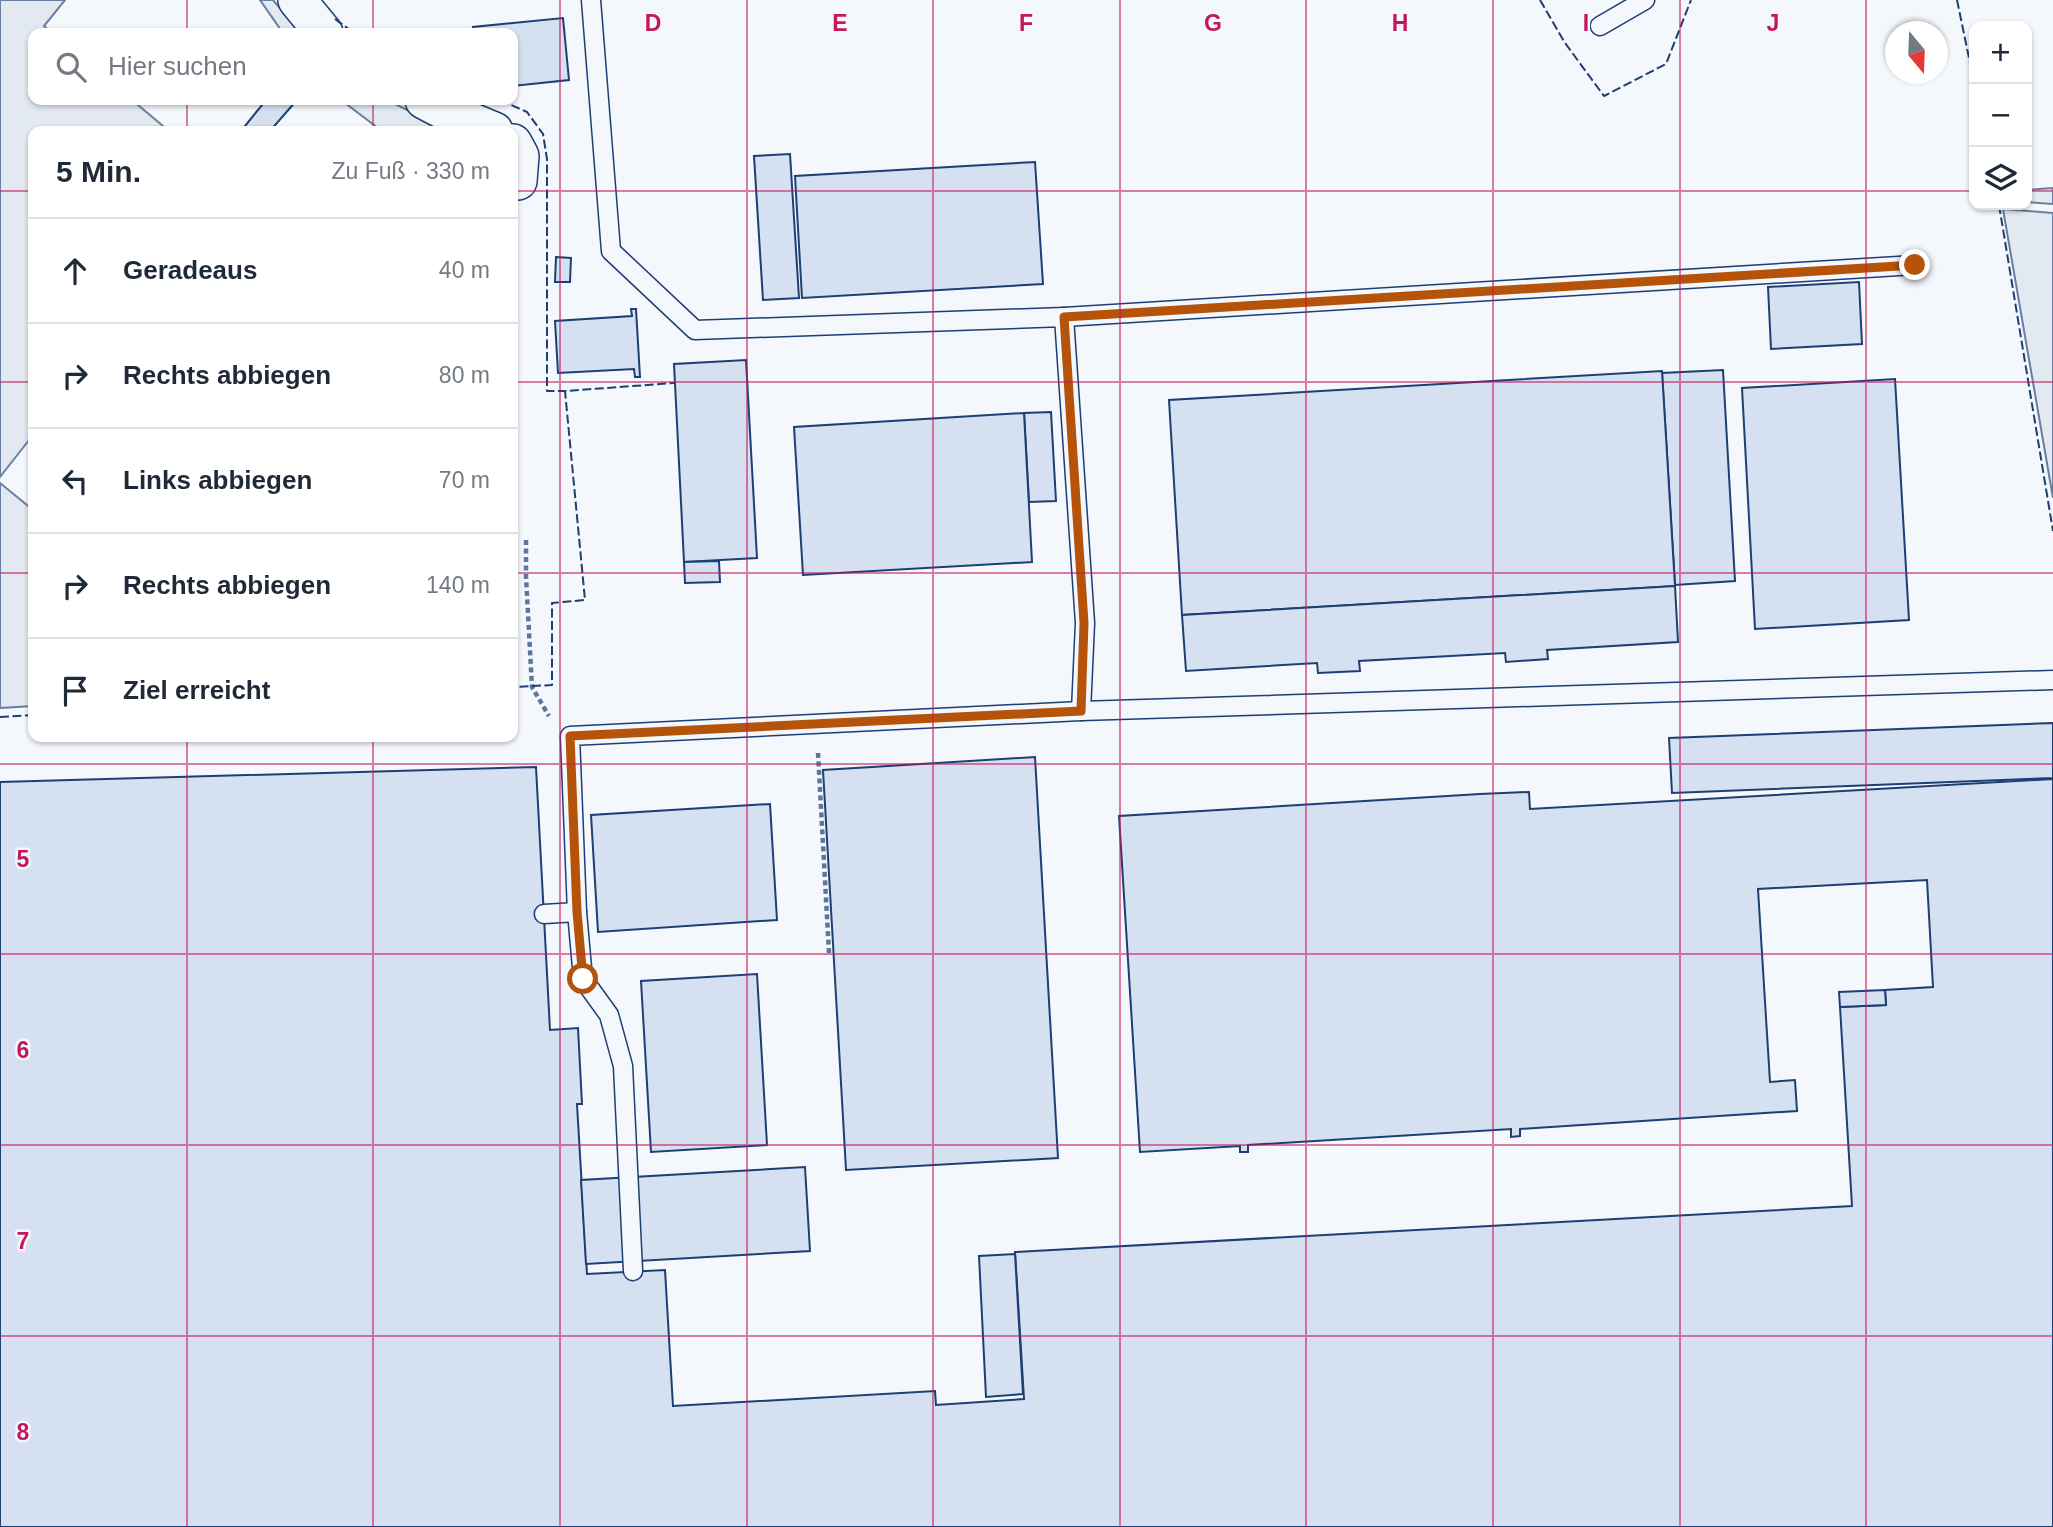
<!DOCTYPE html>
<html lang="de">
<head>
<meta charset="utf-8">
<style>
  :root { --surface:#fff; --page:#f6f6f7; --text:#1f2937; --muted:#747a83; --line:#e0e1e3 }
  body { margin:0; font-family:Helvetica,sans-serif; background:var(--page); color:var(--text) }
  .controls { position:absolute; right:21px; top:21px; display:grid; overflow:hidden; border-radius:14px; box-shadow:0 2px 5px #0004 }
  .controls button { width:63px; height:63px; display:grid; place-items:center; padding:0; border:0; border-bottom:2px solid var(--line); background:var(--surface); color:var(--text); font:35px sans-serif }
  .compass { position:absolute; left:1885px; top:21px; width:63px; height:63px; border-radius:50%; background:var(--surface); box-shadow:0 2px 5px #0004; rotate:161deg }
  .stop { position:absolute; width:21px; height:21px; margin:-16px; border:5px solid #b45309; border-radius:50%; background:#fff }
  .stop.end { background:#b45309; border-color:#fff; box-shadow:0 2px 7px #0008 }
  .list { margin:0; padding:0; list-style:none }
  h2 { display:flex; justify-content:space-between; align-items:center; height:91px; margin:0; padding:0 28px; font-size:30px }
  h2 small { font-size:23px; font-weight:400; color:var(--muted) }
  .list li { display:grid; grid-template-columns:46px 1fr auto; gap:21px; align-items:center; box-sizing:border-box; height:105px; padding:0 28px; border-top:2px solid var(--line) }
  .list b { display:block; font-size:26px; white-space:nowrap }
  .list em { font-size:23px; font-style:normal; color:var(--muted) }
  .icon { flex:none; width:38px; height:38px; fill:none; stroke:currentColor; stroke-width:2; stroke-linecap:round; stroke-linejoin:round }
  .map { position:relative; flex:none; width:2053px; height:1527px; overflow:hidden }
  .search { position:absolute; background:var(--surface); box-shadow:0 2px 5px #0004; left:28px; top:28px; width:490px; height:77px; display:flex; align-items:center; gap:18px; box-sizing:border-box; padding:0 24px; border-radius:14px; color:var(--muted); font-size:26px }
  .panel { position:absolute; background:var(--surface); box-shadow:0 2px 5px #0004; left:28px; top:126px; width:490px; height:616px; border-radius:14px }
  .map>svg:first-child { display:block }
  .green { fill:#e3e9f0; stroke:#687fa3; stroke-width:2 }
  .building { fill:#d5e0f0; stroke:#1d3f73; stroke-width:2 }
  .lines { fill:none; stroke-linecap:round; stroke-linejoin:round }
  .service-casing { stroke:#1d3f73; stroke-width:21 }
  .minor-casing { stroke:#1d3f73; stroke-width:40 }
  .path { stroke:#5e769c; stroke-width:4.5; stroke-dasharray:5 3.5; stroke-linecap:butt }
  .service { stroke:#f4f7fb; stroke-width:18 }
  .minor { stroke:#f4f7fb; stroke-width:37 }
  .fence { stroke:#1d3f73; stroke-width:2; stroke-dasharray:9 3.5; stroke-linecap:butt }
  .route { stroke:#b45309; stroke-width:9 }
  .grid { fill:none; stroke:#c2185b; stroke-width:2; stroke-opacity:0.55 }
  .grid-label { font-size:23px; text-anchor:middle; font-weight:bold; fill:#c2185b; stroke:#f4f7fb; stroke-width:5; stroke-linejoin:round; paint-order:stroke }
</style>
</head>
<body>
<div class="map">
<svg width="2053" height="1527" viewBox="0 0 2053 1527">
  <rect width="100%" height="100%" fill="#f4f7fb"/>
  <g class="green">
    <polygon points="0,0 65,0 44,26 52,33 33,33 33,100 132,100 169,131 33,131 33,435 0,477"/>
    <polygon points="260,0 273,0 301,33 283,33"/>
    <polygon points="341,100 387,100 450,131 382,131"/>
    <polygon points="2053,188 2053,204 2027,202 2027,190"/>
    <polygon points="2003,209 2053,213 2053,498"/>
    <polygon points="0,483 33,510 33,706 0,708"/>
  </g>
  <g class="building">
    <polygon points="563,18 569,80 513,86 513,33 474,33 473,27"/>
    <polygon points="266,100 297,100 270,131 241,131"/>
    <polygon points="790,154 799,298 763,300 754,156"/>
    <polygon points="1035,162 1043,284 802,298 795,176"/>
    <polygon points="556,257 571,258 570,282 555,282"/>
    <polygon points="1859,282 1862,344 1771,349 1768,287"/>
    <polygon points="631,309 636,309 640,377 635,377 634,369 558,373 555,321 632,316"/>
    <polygon points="746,360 757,558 684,562 674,364"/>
    <polygon points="1723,370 1735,581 1675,585 1662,373"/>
    <polygon points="1662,371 1675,586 1182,615 1169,400"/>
    <polygon points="1895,379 1909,620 1755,629 1742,388"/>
    <polygon points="1051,412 1056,501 1029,502 1024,413"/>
    <polygon points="1024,413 1032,562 803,575 794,427"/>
    <polygon points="719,561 720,582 685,583 684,562"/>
    <polygon points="1675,586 1678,642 1547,650 1548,659 1506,662 1505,653 1359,661 1360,671 1318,673 1317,663 1186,671 1182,615"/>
    <polygon points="2053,723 2053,778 1672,793 1669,738"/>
    <polygon points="1035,757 1058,1158 846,1170 823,770"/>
    <polygon points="536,767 550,1030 578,1028 582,1104 577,1104 587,1274 665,1270 673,1406 935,1391 936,1405 1024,1399 1015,1252 1852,1206 1840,1007 1886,1005 1885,990 1933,987 1927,880 1758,889 1770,1082 1795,1080 1797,1111 1520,1129 1520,1136 1511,1137 1511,1129 1248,1145 1248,1152 1240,1152 1240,1146 1140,1152 1119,816 1480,794 1529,792 1530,809 2053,779 2053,1527 0,1527 0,782"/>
    <polygon points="770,804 777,920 598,932 591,815"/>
    <polygon points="757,974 767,1145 651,1152 641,981"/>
    <polygon points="1885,990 1886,1005 1840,1007 1839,992"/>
    <polygon points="805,1167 810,1251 586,1264 581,1180"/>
    <polygon points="1015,1254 1023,1394 986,1397 979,1256"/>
  </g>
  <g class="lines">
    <defs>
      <g id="service">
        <polyline points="591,0 611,251 695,330 1064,317 1085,623 1081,711"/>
        <polyline points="1600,26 1645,0"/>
        <polyline points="1064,317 1915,265"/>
        <polyline points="544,914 577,912"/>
        <polyline points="633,1271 623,1066 609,1015 583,979 577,912 570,736 1081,711 2053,680"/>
      </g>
      <g id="minor">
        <polyline points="297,0 324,33"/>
        <polyline points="424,100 441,109 494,131"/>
        <polyline points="513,143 520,156 518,181"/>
      </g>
    </defs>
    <use href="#service" class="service-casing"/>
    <use href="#minor" class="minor-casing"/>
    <g class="path">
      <polyline points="526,540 526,577 532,687 549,716"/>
      <polyline points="818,753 829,953"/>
    </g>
    <use href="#service" class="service"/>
    <use href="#minor" class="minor"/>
    <g class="fence">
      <polyline points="1540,0 1565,43 1604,96 1666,64 1691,0"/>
      <polyline points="1957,0 1974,82"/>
      <polyline points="335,19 354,33"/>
      <polyline points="500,100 527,112 543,134 547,159 547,391 565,391"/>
      <polyline points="1999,205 2053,531"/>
      <polyline points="513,681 513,687 552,685 552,603 585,600 565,391 674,383"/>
      <polyline points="0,717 33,715"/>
    </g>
  </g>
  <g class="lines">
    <polyline class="route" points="583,979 577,912 570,736 1081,711 1084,623 1064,317 1915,265"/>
  </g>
  <path class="grid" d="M187 0V33M373 0V33M560 0V1527M747 0V1527M933 0V1527M1120 0V1527M1306 0V1527M1493 0V1527M1680 0V1527M1866 0V1527M187 100V131M373 100V131M0 191H33M513 191H1974M2027 191H2053M0 382H33M513 382H2053M0 573H33M513 573H2053M187 737V1527M373 737V1527M0 764H2053M0 954H2053M0 1145H2053M0 1336H2053"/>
  <g class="grid-label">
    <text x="653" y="31">D</text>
    <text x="840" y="31">E</text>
    <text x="1026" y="31">F</text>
    <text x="1213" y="31">G</text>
    <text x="1400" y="31">H</text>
    <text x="1586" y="31">I</text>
    <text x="1773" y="31">J</text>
    <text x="23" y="867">5</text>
    <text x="23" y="1058">6</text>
    <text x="23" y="1249">7</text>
    <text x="23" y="1440">8</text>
  </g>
</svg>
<div class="controls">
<button>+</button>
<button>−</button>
<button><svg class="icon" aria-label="layers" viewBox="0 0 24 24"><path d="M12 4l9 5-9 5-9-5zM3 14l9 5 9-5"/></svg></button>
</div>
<svg class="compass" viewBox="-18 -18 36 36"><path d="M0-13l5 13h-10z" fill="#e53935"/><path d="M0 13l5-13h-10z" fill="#747a83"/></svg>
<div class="stop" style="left:583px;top:979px"></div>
<div class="stop end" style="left:1915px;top:265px"></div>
<div class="search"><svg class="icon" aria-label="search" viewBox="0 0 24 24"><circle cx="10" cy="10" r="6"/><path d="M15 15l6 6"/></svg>Hier suchen</div>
<section class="panel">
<h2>5 Min.<small>Zu Fuß · 330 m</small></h2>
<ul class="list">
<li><svg class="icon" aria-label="ahead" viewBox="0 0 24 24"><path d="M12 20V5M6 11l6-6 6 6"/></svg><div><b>Geradeaus</b></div><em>40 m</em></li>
<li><svg class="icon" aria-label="right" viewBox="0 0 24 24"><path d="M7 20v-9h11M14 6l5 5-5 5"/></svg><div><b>Rechts abbiegen</b></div><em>80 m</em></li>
<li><svg class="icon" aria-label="left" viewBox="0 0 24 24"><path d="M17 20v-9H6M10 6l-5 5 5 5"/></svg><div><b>Links abbiegen</b></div><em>70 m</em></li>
<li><svg class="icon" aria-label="right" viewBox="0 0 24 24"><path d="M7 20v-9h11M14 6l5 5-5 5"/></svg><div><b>Rechts abbiegen</b></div><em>140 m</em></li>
<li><svg class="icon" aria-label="arrive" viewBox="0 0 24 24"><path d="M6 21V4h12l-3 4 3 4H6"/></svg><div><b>Ziel erreicht</b></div></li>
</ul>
</section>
</div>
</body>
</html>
